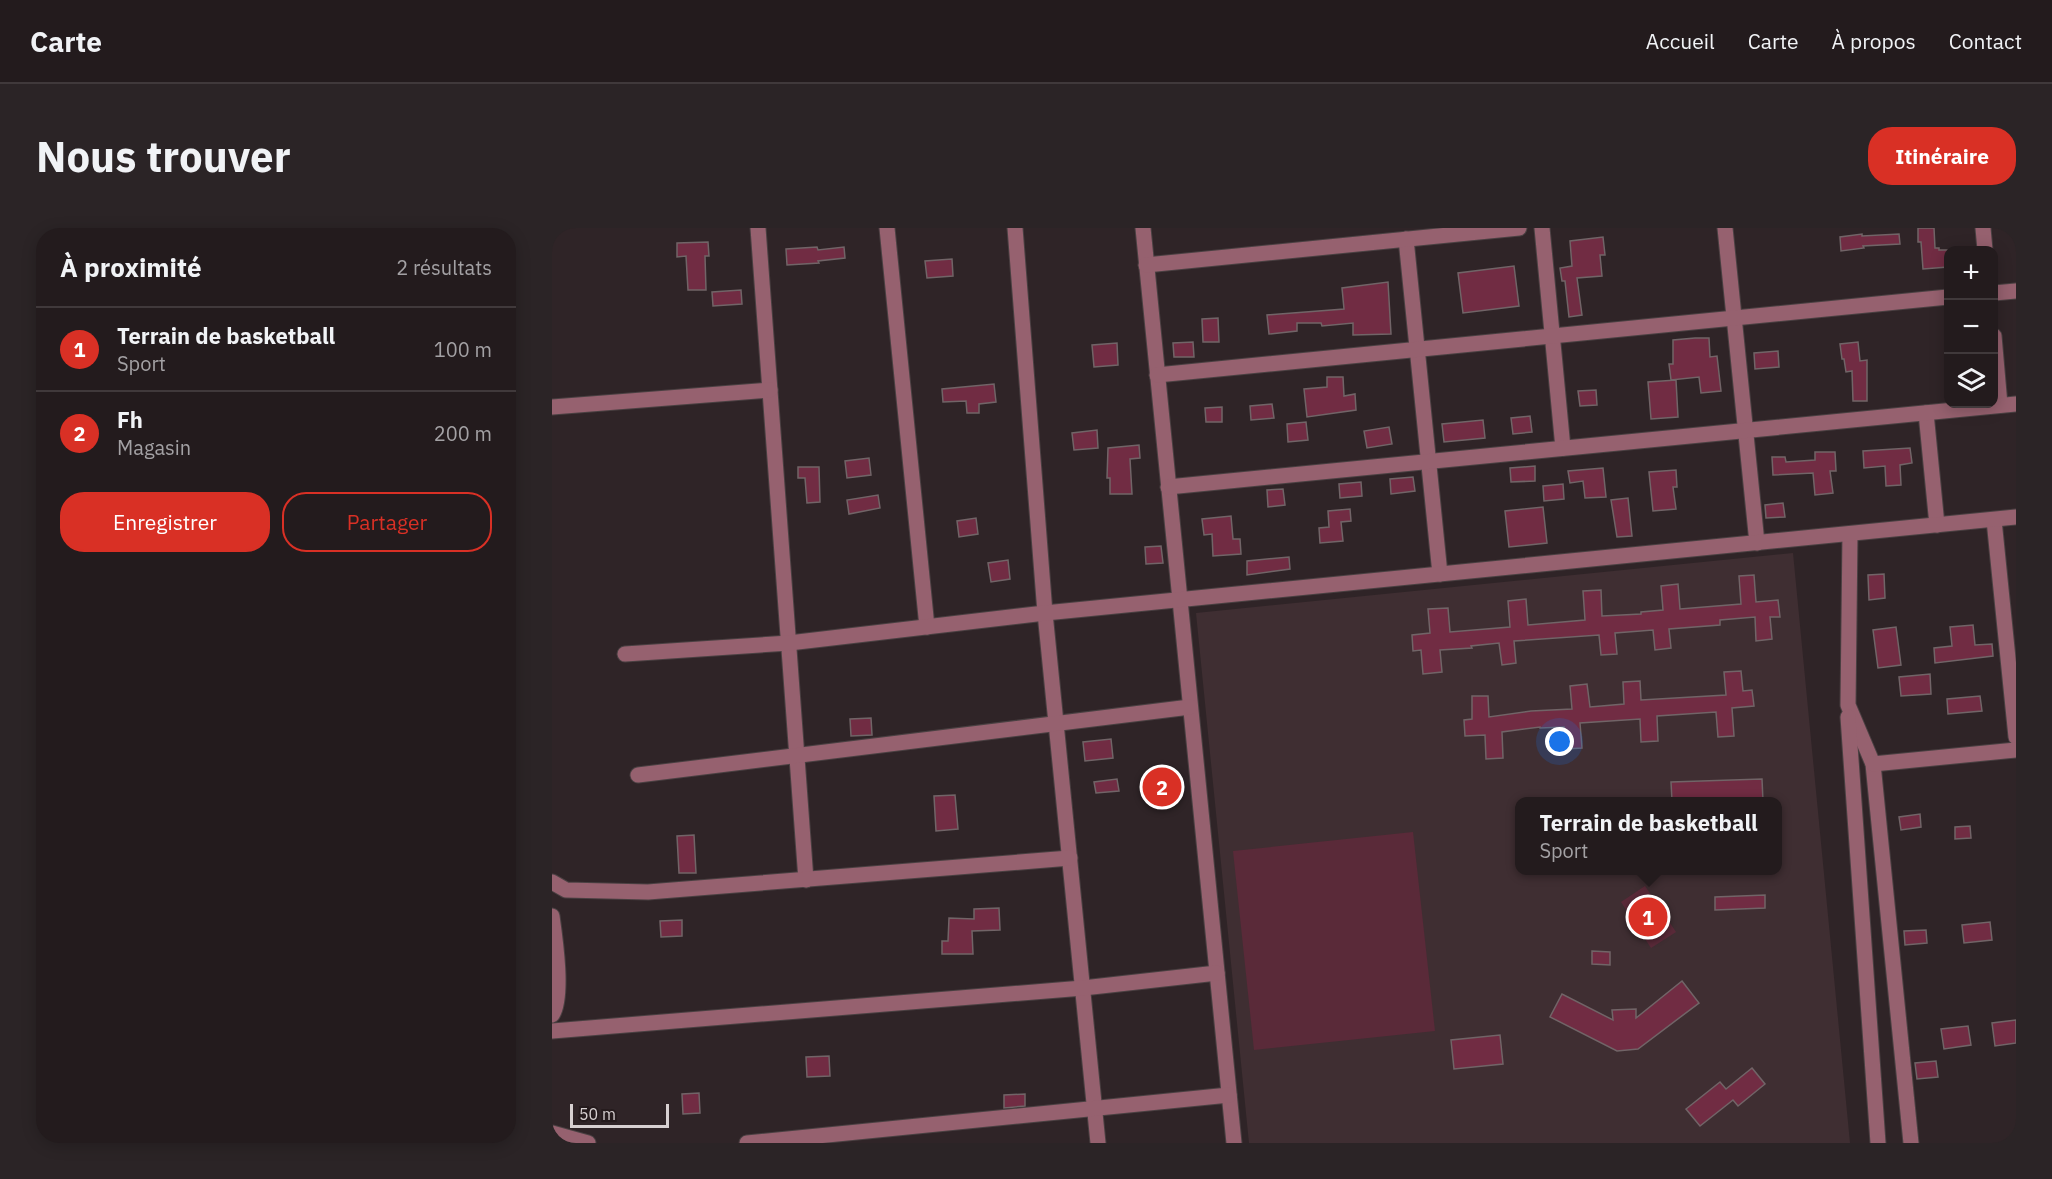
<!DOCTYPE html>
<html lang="fr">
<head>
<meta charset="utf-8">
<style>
  :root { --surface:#231b1d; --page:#2b2426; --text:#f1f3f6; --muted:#a3a1a4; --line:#40393b; --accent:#d93025 }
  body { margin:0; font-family:"IBM Plex Sans",sans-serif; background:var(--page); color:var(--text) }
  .controls { position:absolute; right:18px; top:18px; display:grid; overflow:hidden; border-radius:12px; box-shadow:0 3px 15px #0003 }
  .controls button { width:54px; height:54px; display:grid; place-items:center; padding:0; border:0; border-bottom:2px solid var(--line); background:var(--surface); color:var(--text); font:30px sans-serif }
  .scale { position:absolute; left:18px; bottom:15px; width:99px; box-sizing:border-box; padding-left:6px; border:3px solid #d7d0d1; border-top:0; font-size:16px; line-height:21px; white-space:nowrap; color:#d7d0d1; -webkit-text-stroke:4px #251b1d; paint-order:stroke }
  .you { position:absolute; left:1008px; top:514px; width:21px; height:21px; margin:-15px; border:4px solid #fff; border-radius:50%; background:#1a73e8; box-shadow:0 0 0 9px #1a73e833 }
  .badge { display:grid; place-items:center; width:39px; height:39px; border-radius:50%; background:var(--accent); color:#fff; font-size:20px; font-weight:700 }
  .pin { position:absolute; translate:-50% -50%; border:3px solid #fff; box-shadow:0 2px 6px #0006 }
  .popup { position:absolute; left:963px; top:569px; width:267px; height:78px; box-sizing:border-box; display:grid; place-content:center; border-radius:12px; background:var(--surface); filter:drop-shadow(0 2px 4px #0005); font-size:20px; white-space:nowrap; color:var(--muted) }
  .popup b { font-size:22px; color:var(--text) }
  .popup::after { content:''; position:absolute; left:50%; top:100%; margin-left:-12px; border:12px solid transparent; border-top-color:var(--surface) }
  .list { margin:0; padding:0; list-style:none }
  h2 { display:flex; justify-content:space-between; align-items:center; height:78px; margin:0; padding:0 24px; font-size:26px }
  h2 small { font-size:20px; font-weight:400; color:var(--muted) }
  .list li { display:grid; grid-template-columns:39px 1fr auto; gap:18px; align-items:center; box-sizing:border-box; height:84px; padding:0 24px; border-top:2px solid var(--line) }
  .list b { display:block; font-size:22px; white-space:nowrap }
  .list p { margin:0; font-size:20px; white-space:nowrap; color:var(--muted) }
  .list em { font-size:20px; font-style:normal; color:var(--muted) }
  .actions { display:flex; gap:12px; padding:18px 24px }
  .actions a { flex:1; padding:14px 0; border:2px solid var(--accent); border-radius:24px; text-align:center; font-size:21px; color:var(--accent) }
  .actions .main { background:var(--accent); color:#fff }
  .icon { flex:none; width:33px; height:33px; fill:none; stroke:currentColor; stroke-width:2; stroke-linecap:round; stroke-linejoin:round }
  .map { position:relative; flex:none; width:1464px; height:915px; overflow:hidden; border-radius:24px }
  header { display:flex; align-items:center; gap:36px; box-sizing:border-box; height:84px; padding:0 30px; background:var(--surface); border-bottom:2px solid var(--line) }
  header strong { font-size:28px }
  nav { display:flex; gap:33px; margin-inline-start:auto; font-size:21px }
  .intro { display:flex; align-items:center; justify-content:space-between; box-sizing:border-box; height:144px; padding:0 36px }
  h1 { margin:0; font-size:42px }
  .button { padding:15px 27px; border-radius:24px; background:var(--accent); color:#fff; font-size:21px; font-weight:700 }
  main { display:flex; gap:36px; padding:0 36px }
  aside { flex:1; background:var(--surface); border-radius:24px; box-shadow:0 3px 15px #0003 }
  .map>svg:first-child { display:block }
  .built { fill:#3f2e32; fill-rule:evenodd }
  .green { fill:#5a2a39 }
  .building { fill:#712c43; stroke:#716467; stroke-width:1.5 }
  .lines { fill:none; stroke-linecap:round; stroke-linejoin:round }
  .minor-casing { stroke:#4a4042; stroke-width:17 }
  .minor { stroke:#96616f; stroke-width:15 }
</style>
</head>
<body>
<header>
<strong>Carte</strong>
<nav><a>Accueil</a><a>Carte</a><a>À propos</a><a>Contact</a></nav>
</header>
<div class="intro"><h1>Nous trouver</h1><a class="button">Itinéraire</a></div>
<main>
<aside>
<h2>À proximité<small>2 résultats</small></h2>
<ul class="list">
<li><span class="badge">1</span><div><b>Terrain de basketball</b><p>Sport</p></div><em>100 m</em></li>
<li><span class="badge">2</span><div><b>Fh</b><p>Magasin</p></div><em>200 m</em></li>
</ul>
<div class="actions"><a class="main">Enregistrer</a><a>Partager</a></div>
</aside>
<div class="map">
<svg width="1464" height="915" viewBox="0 0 1464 915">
  <rect width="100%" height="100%" fill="#2f2427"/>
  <path class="built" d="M1241 325 1298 915H697L644 385ZM967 574H1225V642H967Z"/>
  <g class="green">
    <polygon points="861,604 883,803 702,822 681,623"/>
    <polygon points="1093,658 1124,704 1099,720 1069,674"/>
  </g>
  <g class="building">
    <polygon points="1366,0 1382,0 1383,20 1387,20 1387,22 1396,22 1396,39 1371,41 1369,14 1366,14"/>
    <polygon points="1310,6 1310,8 1347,6 1348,16 1311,18 1312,20 1289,23 1288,9"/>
    <polygon points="1051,9 1053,27 1048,27 1050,48 1025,50 1030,87 1017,89 1013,53 1010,53 1008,40 1020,38 1018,13"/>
    <polygon points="156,14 157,28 153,28 154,62 136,62 134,28 125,29 125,15"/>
    <polygon points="265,19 266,22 292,19 293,30 266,33 267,35 235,37 234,21"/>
    <polygon points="400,31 401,48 375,50 373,33"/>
    <polygon points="962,38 967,78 911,85 906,45"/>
    <polygon points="836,54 839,106 801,107 801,95 770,98 769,95 745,95 745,103 717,106 715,87 792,81 790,60"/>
    <polygon points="189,62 190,76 161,78 160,64"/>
    <polygon points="666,90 667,114 651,114 650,91"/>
    <polygon points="1143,110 1157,110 1158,129 1165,128 1169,163 1149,165 1147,149 1119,152 1117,136 1121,136 1121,112"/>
    <polygon points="641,114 642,129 622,129 621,115"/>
    <polygon points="1306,114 1308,133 1315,132 1315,173 1301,173 1300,143 1294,144 1292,131 1290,131 1288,116"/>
    <polygon points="565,115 566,137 542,139 540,117"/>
    <polygon points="1226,123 1227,139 1203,141 1202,125"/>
    <polygon points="775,149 791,149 792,168 803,166 804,182 755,189 752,161 775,159"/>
    <polygon points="1124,152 1126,189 1099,191 1096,154"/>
    <polygon points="442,156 444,174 427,176 427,185 415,185 414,173 391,174 390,161"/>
    <polygon points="1044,162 1045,177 1028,178 1026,163"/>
    <polygon points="720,176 722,190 699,192 698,178"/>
    <polygon points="670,179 670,194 654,194 653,180"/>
    <polygon points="978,188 980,204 961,206 959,190"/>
    <polygon points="931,192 933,210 892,214 890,196"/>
    <polygon points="754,194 756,212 736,214 735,196"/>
    <polygon points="837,199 840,216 815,220 812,203"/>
    <polygon points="545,202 546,220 522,222 520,205"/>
    <polygon points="587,217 588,230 578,231 580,266 558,266 558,250 555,250 556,220"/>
    <polygon points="1358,220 1360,235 1348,237 1349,257 1334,258 1333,238 1312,240 1311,223"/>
    <polygon points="1263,224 1283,224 1284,243 1278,243 1281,265 1263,267 1261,245 1221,247 1220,229 1233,229 1234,234 1263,232"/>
    <polygon points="317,230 319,247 295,250 293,233"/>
    <polygon points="983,238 983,253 959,254 958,240"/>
    <polygon points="246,239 267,239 268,274 255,275 253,250 246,250"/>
    <polygon points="1051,240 1054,269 1033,270 1031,253 1018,255 1016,243"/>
    <polygon points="1124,242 1125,259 1121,259 1124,281 1101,283 1097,244"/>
    <polygon points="861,249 863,263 839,266 838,251"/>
    <polygon points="809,254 810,268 788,270 787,256"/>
    <polygon points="1011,256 1012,271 992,273 991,258"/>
    <polygon points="731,261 733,277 716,279 715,262"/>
    <polygon points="326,267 328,280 297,286 295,272"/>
    <polygon points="1076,270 1080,308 1065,309 1059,272"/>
    <polygon points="1231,275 1233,289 1214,290 1213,277"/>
    <polygon points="991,279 995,315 957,319 953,283"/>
    <polygon points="798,281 799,293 789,294 791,313 768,315 767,300 777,299 776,283"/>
    <polygon points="679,288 681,311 688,311 689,326 661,328 660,306 652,307 650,291"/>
    <polygon points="424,290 426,306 407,309 405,293"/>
    <polygon points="609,318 611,335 594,336 593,319"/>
    <polygon points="737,329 738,341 695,347 695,333"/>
    <polygon points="456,332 458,351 439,354 436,335"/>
    <polygon points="1332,346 1333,370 1317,372 1316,347"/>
    <polygon points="1202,347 1204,374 1226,372 1228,389 1218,389 1220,411 1204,413 1203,389 1168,392 1168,397 1117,401 1119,420 1103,422 1101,402 1063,405 1065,426 1049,427 1047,407 962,413 964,435 950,437 947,415 919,418 920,420 888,422 890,444 871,446 869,422 861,423 860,407 878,405 876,381 896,380 898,404 958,399 956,373 974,371 976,397 1033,392 1031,363 1049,362 1050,388 1089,386 1089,384 1111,382 1109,358 1126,356 1128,381 1189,376 1187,348"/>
    <polygon points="1421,397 1423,417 1440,416 1441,428 1383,435 1382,420 1400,418 1398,399"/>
    <polygon points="1344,399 1349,437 1326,440 1321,402"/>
    <polygon points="1189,443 1191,463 1200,462 1202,478 1180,480 1182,508 1166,509 1164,484 1105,488 1106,513 1089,514 1088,491 1028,495 1030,520 1013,521 1012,499 988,500 988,499 950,504 951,530 934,531 933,507 913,508 912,492 920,491 920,468 936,468 937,489 979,483 1020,481 1018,458 1035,456 1038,479 1072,476 1071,454 1088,453 1089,472 1174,467 1172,444"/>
    <polygon points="1378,446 1379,466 1349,468 1347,449"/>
    <polygon points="1428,468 1430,483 1396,486 1395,471"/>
    <polygon points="319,490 320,507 299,508 298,491"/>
    <polygon points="559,511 561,530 533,533 531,514"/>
    <polygon points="565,551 567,563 544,565 542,554"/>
    <polygon points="1210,551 1211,573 1120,573 1119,554"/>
    <polygon points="403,567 406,601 384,603 382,568"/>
    <polygon points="1368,586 1369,599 1349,602 1347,589"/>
    <polygon points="1418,598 1419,610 1403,611 1403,599"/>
    <polygon points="142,607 144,645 127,645 125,608"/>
    <polygon points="1213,667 1213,680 1163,682 1163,669"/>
    <polygon points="447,680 448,702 420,703 421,726 390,726 390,713 396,713 397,690 422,691 422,681"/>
    <polygon points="130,692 130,708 109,709 108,693"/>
    <polygon points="1438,694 1440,712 1412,715 1410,697"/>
    <polygon points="1374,702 1375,715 1353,717 1352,703"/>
    <polygon points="1040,723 1058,724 1058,737 1040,736"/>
    <polygon points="1130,753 1147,775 1086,821 1065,823 998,789 1010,766 1061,792 1060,782 1084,781 1084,790"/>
    <polygon points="1464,792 1464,815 1443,818 1440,795"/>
    <polygon points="1416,798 1419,817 1392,821 1389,801"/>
    <polygon points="948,807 951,836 902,841 899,812"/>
    <polygon points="277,828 278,848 255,849 254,829"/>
    <polygon points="1384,833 1386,849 1365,851 1363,835"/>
    <polygon points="1200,840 1213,856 1186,878 1181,872 1148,898 1134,881 1168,854 1174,861"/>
    <polygon points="147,865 148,885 131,886 130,866"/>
    <polygon points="473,866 473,878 452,880 452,867"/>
  </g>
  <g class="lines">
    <defs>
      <g id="minor">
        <polyline points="206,0 254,652"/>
        <polyline points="335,0 375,399"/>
        <polyline points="463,0 493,385 546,915"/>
        <polyline points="591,0 682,915"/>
        <polyline points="990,0 1011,220"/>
        <polyline points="1173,0 1205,315"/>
        <polyline points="1431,0 1433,22"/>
        <polyline points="854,11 888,346"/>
        <polyline points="594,37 967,0"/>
        <polyline points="1442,65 1464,63"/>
        <polyline points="1442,108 1448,177"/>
        <polyline points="605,147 1396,69"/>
        <polyline points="0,179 218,162"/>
        <polyline points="1374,185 1385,297"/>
        <polyline points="616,259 1464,176"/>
        <polyline points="1442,292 1464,509"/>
        <polyline points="1298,306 1296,477 1321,536 1359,915"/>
        <polyline points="73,426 237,415 493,385 1464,289"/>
        <polyline points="1296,489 1326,915"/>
        <polyline points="1321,536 1464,522"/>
        <polyline points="86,547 638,479"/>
        <polyline points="0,654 14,662 96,664 518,630"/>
        <path d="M0 688C3 709 12 770 0 787"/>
        <polyline points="0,803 531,760 665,745"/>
        <polyline points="0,905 36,915"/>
        <polyline points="195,915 677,867"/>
      </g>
    </defs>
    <use href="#minor" class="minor-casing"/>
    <use href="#minor" class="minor"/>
  </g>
</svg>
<div class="controls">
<button>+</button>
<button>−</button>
<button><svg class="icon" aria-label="layers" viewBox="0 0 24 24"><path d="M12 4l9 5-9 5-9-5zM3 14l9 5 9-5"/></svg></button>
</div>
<div class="scale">50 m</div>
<div class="you"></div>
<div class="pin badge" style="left:1096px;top:689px">1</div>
<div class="popup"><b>Terrain de basketball</b>Sport</div>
<div class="pin badge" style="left:610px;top:559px">2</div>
</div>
</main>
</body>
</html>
